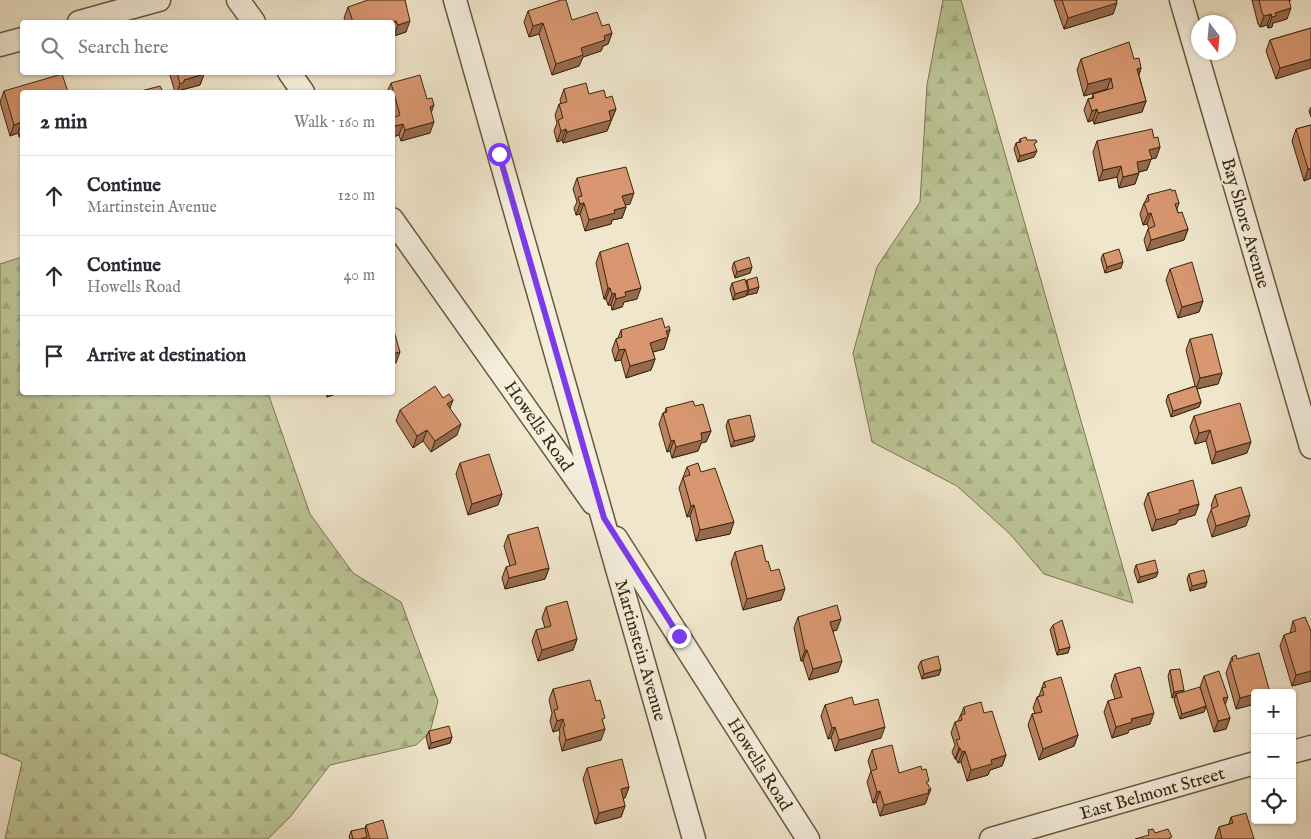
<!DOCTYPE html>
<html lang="en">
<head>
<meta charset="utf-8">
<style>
  :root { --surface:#fff; --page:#f7f7f7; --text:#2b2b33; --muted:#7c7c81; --line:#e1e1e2 }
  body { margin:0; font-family:"IM FELL English",serif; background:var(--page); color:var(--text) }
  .controls { position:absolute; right:15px; bottom:15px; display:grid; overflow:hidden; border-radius:5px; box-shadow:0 1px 4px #0004 }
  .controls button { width:45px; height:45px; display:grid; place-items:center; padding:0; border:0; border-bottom:1px solid var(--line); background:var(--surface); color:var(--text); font:25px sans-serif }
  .compass { position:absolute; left:1191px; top:15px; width:45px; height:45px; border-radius:50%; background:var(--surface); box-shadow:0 1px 4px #0004; rotate:164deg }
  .stop { position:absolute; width:15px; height:15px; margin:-11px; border:4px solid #7c3aed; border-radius:50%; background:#fff }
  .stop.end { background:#7c3aed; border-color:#fff; box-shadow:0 1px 5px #0008 }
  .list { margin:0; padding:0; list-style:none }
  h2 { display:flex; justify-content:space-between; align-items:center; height:65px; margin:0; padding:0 20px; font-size:21px }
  h2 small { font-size:16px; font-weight:400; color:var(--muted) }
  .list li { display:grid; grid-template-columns:32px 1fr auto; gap:15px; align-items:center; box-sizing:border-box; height:80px; padding:0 20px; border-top:1px solid var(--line) }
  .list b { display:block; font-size:19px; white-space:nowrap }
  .list p { margin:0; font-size:16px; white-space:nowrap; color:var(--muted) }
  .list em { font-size:16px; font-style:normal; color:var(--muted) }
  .icon { flex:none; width:28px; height:28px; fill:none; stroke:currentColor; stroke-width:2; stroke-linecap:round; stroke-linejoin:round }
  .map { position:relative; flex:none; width:1311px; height:839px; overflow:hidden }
  .search { position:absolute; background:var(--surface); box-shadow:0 1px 4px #0004; left:20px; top:20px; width:375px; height:55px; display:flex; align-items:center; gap:12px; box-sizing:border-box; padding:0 18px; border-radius:5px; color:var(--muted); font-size:19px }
  .panel { position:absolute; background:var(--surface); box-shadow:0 1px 4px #0004; left:20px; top:90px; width:375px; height:305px; border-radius:5px }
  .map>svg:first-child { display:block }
  .forest { fill:url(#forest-firs); stroke:#7c7652 }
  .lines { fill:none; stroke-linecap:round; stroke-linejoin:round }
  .minor-casing { stroke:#68583e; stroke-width:25 }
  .minor { stroke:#f5efde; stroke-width:22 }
  .wall { fill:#ba8260; stroke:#3b280e }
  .shaded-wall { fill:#976a4e; stroke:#3b280e }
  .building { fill:#d89770; stroke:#3b280e }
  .route { stroke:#7c3aed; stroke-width:6 }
  .labels { text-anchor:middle; stroke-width:4; stroke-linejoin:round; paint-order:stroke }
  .street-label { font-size:18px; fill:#3b280e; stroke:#f5efde }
</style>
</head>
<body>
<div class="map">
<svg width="1311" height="839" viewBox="0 0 1311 839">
  <defs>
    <pattern id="forest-firs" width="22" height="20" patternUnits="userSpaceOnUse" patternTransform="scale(1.25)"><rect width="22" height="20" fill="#bcc496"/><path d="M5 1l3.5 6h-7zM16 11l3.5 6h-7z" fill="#a2a880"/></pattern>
  </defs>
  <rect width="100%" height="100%" fill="#f0e6cc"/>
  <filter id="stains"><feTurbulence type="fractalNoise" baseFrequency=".004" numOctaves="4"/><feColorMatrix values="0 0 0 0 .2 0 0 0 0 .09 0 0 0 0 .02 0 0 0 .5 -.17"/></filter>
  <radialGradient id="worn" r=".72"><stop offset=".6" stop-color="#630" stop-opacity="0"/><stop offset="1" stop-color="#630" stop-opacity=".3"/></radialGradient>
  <g class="forest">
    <polygon points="943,0 961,0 1133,603 1044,574 1010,534 957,486 872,442 853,353 877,267 920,202 927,85"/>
    <polygon points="22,257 22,392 268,393 310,514 353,573 401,602 438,701 430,732 416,745 330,765 290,817 268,839 5,839 22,762 0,753 0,264"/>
  </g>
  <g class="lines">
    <defs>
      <g id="minor">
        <polyline points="238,0 254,22"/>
        <polyline points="455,0 694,839"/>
        <polyline points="1181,0 1311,447"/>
        <polyline points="79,22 159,0"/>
        <polyline points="0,45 22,39"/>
        <polyline points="289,72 303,92"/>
        <polyline points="392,219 593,503"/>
        <polyline points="616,538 808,839"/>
        <polyline points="1292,752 1311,747"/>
        <polyline points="991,839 1255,763"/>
      </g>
    </defs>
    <use href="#minor" class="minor-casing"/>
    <use href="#minor" class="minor"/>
  </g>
  <g class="wall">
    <polygon points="405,0 406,32 394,36 392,33 392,22 346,22 344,18 348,7"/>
    <polygon points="1054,0 1117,0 1113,14 1064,29"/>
    <polygon points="1252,0 1291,0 1289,1 1287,19 1273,23 1272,27 1268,28 1267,25 1260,27 1258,24"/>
    <polygon points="528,11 602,26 612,33 608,44 603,46 601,51 583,57 579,66 552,75 539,34 529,37 524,22"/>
    <polygon points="1311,28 1276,79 1266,51 1270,40"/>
    <polygon points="1081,59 1134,59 1141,68 1139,75 1146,101 1142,112 1094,124 1093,120 1088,122 1084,110 1088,99 1092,98 1093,94 1107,90 1107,89 1084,96 1077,70"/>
    <polygon points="169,72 203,72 204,74 200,85 181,90 180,92 175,92"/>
    <polygon points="391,83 431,113 430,133 401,141 399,135 392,137 392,118 393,117 392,114 392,92 387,92"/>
    <polygon points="564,89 606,98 616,109 607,131 563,143 562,140 557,142 554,131 557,123 555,115 559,104 561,104 560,100"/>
    <polygon points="4,91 22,92 22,136 19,137 18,133 10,136 0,102"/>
    <polygon points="1311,107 1311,117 1309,111"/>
    <polygon points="1311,125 1311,178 1304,181 1292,141 1296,129"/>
    <polygon points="1154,138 1160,147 1156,158 1151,159 1147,170 1139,172 1135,184 1119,188 1117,177 1099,181 1093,152 1097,141"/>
    <polygon points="1020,139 1027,140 1034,157 1018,162 1014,149 1016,143 1019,142"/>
    <polygon points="577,178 630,204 625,205 626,207 622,218 612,220 611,224 585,231 580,214 576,215 574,208 577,202 573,189"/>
    <polygon points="1172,191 1179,203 1177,209 1178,213 1188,229 1184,240 1147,251 1144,240 1148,229 1149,229 1147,224 1143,225 1140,214 1144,203 1145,202 1148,195"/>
    <polygon points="600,252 637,299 624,302 622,307 612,310 611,305 608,305 606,299 604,299 596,263"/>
    <polygon points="1103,254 1121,268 1105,273 1101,259"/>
    <polygon points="734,262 752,267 750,273 735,278 732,268"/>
    <polygon points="1170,269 1203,301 1199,312 1178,318 1166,280"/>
    <polygon points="747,280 757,293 747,295 747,293 746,296 733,300 730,289 732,283 746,283"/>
    <polygon points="621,330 668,336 664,349 653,352 655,359 651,370 626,378 621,360 615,361 612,350 616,339 618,338"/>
    <polygon points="1190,339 1222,373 1218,384 1197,389 1201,402 1199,407 1171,417 1166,401 1168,395 1195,386 1186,350"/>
    <polygon points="326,392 342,392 327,397"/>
    <polygon points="695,406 711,431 706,442 701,443 698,451 672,458 670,451 667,452 659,424 663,413 665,412 666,408"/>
    <polygon points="450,408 457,435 431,452 423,441 413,448 396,421 400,410"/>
    <polygon points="1194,416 1247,453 1212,464 1206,441 1195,444 1190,427"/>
    <polygon points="728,420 755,436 753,441 731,447 726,426"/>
    <polygon points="460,463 502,494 498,505 468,515 456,474"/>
    <polygon points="687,467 701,472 730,534 696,541 690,516 687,517 679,488"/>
    <polygon points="1148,493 1199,504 1195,515 1178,520 1176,524 1152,531 1144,504"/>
    <polygon points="1215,495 1246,526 1212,537 1207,520 1212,508 1211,506"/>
    <polygon points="508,535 549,568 545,579 505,589 502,578 506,567 510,566 504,546"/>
    <polygon points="735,552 766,562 781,600 743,610 731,563"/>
    <polygon points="1136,565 1158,572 1156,577 1138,583 1134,571"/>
    <polygon points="1189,574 1207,582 1205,587 1190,591 1187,579"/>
    <polygon points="546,607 577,639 573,650 538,661 532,641 536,630 545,628 542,618"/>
    <polygon points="798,617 837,630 833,631 838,672 809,680 803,661 801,661 794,628"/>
    <polygon points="1293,621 1311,631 1311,681 1292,686 1280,646 1284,635 1290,633"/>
    <polygon points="1053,625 1068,653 1057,655 1050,630"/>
    <polygon points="1232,657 1237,659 1269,689 1268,693 1255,693 1255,704 1236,709 1226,673"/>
    <polygon points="921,661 941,669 939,675 922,679 918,667"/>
    <polygon points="1170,670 1184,692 1206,706 1204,712 1180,719 1174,700 1175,697 1172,698 1168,676"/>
    <polygon points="1115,674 1150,724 1129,730 1128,733 1112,738 1104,712 1108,701 1115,699 1111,686"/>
    <polygon points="1204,676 1230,718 1226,729 1214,732 1200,687"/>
    <polygon points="1044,682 1078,735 1074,746 1039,760 1028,725 1032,714 1035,713 1033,708 1037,697 1039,696"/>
    <polygon points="553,689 596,701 603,724 601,740 562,751 559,738 560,734 559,730 553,732 550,721 552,713 549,700"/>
    <polygon points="825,705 854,705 881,738 835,751 831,738 828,739 821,716"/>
    <polygon points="964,707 984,713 1006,755 1002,766 990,770 988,775 967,781 961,762 958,763 956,759 955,759 952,752 955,745 951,733 955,722 958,721"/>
    <polygon points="429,731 452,737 450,743 429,749 426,737"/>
    <polygon points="872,750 899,773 928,784 927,800 925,804 880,816 876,802 873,803 867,782 871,771 868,761"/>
    <polygon points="587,768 629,787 625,798 623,798 625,806 621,817 595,824 583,779"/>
    <polygon points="1231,817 1254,839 1215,839 1215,838 1219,827 1229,824"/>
    <polygon points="366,825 388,839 350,839 349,837 351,831 365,829"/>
  </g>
  <g class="shaded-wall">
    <polygon points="1113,0 1117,0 1116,3 1117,3 1113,14 1064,29 1068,18"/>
    <polygon points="1291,8 1287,19 1273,23 1272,27 1268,28 1272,17 1275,13"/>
    <polygon points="1271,14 1267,25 1260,27 1264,16"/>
    <polygon points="396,21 392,32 392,22"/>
    <polygon points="410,21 406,32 394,36 398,25"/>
    <polygon points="543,23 539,34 529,37 533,26"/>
    <polygon points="612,33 608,44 603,46 601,51 583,57 579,66 552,75 556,64 581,48 604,36"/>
    <polygon points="1311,59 1311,68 1276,79 1280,68"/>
    <polygon points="1141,68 1137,79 1137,69"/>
    <polygon points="204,74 200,85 181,90 180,92 177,92 180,84 184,80"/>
    <polygon points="1111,78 1107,89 1084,96 1088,84"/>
    <polygon points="1146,101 1142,112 1094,124 1098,113"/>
    <polygon points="434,105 430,116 430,107"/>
    <polygon points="616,109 607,131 563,143 567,132 609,111"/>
    <polygon points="1097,109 1093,120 1088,122 1092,111"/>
    <polygon points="22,122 18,133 10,136 14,125"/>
    <polygon points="434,122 430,133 401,141 405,130"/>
    <polygon points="403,124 399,135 392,137 392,132 395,126"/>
    <polygon points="22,127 22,136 19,137"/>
    <polygon points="566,129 562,140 557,142 561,131"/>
    <polygon points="1160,147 1156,158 1151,159 1147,170 1133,173 1137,162 1149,150"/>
    <polygon points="1037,151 1034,157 1018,162 1020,156"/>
    <polygon points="1121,166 1117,177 1099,181 1103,170"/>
    <polygon points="1308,169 1311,169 1311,178 1304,181"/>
    <polygon points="1139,173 1135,184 1119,188 1123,177"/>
    <polygon points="634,193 630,204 618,207 622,196"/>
    <polygon points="584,203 580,214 576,215 580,204"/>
    <polygon points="626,207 622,218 612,220 611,224 585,231 589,220 614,210"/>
    <polygon points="1151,213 1147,224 1143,225 1148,214"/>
    <polygon points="1188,229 1184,240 1147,251 1151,240"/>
    <polygon points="1123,262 1121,268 1105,273 1107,267"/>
    <polygon points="752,267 750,273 735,278 737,272"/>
    <polygon points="759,287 757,293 747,295 749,290"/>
    <polygon points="608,288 610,288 606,299 604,299"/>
    <polygon points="641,288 637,299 624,302 622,307 612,310 616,299 625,292"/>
    <polygon points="748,290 746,296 733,300 735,294"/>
    <polygon points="615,293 611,305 608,305 612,294"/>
    <polygon points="1203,301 1199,312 1178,318 1182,307"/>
    <polygon points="670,330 664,349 646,354 650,343 666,331"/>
    <polygon points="625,349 621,360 615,361 619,350"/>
    <polygon points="400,352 396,363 392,364 392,354"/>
    <polygon points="655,359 651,370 626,378 630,366"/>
    <polygon points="1222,373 1218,384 1196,389 1200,378"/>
    <polygon points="329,392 342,392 327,397"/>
    <polygon points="453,400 449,411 447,404"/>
    <polygon points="1201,402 1199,407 1171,417 1173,411"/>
    <polygon points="461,424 457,435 431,452 435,441"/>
    <polygon points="427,430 423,441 413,448 417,436"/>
    <polygon points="1210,430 1206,441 1195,444 1199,433"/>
    <polygon points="711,431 706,442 701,443 698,451 672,458 676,447 701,433"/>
    <polygon points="755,436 753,441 731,447 734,441"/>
    <polygon points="674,440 670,451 667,452 671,441"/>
    <polygon points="1251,442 1247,453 1212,464 1216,452"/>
    <polygon points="502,494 498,505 468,515 472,504"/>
    <polygon points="1199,504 1195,515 1178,520 1176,524 1152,531 1156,520 1179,510"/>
    <polygon points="694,505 690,516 687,517 691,506"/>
    <polygon points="1250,515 1246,526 1212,537 1216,526"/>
    <polygon points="734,522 730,534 696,541 700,530"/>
    <polygon points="549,568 545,579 505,589 509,578"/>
    <polygon points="1158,572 1156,577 1138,583 1140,577"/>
    <polygon points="1207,582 1205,587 1190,591 1192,586"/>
    <polygon points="785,589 781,600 743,610 747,599"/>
    <polygon points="841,619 837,630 826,633 830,622"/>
    <polygon points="577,639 573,650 538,661 542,650"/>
    <polygon points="1070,647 1068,653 1057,655 1059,650"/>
    <polygon points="805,650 807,650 803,661 801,661"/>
    <polygon points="842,661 838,672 809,680 813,669"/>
    <polygon points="941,669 939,675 922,679 924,674"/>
    <polygon points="1311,671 1311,681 1292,686 1296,675"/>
    <polygon points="1269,689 1268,693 1258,693"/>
    <polygon points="1184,690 1182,696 1176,694 1175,697 1172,698 1174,692"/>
    <polygon points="1255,694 1255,704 1236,709 1240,698"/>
    <polygon points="1228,697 1224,708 1223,698"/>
    <polygon points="1206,706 1204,712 1180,719 1182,714"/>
    <polygon points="1154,713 1150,724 1129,730 1128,733 1112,738 1116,727 1131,719"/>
    <polygon points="1230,718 1226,729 1214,732 1218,721"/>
    <polygon points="563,719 559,730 553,732 557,721"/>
    <polygon points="835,727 831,738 828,739 832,728"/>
    <polygon points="885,727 881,738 835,751 839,740"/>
    <polygon points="605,729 601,740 562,751 566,740"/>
    <polygon points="1078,735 1074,746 1039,760 1043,749"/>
    <polygon points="452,737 450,743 429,749 431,743"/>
    <polygon points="959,748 960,748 956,759 955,759"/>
    <polygon points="965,751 961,762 958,763 962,752"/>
    <polygon points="1006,755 1002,766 990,770 988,775 967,781 971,770 991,760"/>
    <polygon points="629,787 625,798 617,800 621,789"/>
    <polygon points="931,789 925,804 880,816 884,805"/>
    <polygon points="880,791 876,802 873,803 877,792"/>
    <polygon points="625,806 621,817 595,824 599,813"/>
  </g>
  <g class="building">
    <polygon points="368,0 405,0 410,21 398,25 396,21 392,22 353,22 348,7"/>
    <polygon points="561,0 566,0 572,20 597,12 602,26 609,24 612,33 604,36 605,40 581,48 583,55 556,64 543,23 533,26 528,11"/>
    <polygon points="1062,0 1116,0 1117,3 1068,18"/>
    <polygon points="1259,0 1289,0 1291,8 1275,13 1276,16 1272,17 1271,14 1264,16 1262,13"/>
    <polygon points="1311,28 1311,59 1280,68 1270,40"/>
    <polygon points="1129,42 1134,59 1139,58 1141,68 1137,69 1146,101 1098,113 1097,109 1092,111 1088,99 1094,98 1093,94 1113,88 1111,78 1088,84 1081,59"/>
    <polygon points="177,72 203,72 204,74 184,80 184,82 180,84"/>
    <polygon points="62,74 68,92 22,92 22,124 22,122 14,125 4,91"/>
    <polygon points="420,75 427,99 432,98 434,105 430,107 434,122 405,130 403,124 395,126 393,118 400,115 391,83"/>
    <polygon points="586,83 589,94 604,90 606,98 612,96 616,109 609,111 611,120 567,132 566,129 561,131 558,120 563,118 559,104 567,102 564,89"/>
    <polygon points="160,86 163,92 141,92 141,91"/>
    <polygon points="1311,125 1311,169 1308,169 1296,129"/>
    <polygon points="1152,129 1154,138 1158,137 1160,147 1149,150 1152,159 1137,162 1139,173 1123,177 1121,166 1103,170 1097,141"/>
    <polygon points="1026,137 1027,140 1036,140 1037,142 1034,144 1037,151 1020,156 1016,143 1021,142 1020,139"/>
    <polygon points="626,167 634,193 622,196 626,207 614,210 615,213 589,220 584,203 580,204 578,197 582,196 577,178"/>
    <polygon points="1171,189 1172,191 1175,190 1179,203 1175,204 1178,213 1182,212 1188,229 1151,240 1148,229 1155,226 1151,213 1148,214 1144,203 1149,201 1148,195"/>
    <polygon points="628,243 641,288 625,292 626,296 616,299 615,293 612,294 610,288 608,288 600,252"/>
    <polygon points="1119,249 1123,262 1107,267 1103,254"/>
    <polygon points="749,257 752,267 737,272 734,262"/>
    <polygon points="1192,262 1203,301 1182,307 1170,269"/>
    <polygon points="757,277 759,287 749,290 747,280"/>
    <polygon points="745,279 748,290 735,294 732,283"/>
    <polygon points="662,318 665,328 669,326 670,330 666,331 668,337 650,343 655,359 630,366 625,349 619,350 616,339 622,337 621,330"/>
    <polygon points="392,324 400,352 392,354"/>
    <polygon points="1212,334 1222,373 1200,378 1190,339"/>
    <polygon points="435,386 443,398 449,394 453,400 447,404 461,424 435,441 427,430 417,436 400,410"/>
    <polygon points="1196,386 1201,402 1173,411 1168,395"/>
    <polygon points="693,401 695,406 703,404 711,431 701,433 702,440 676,447 674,440 671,441 663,413 667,412 666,408"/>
    <polygon points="1240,403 1251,442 1216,452 1210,430 1199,433 1194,416"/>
    <polygon points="750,415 755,436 734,441 728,420"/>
    <polygon points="489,454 502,494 472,504 460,463"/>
    <polygon points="698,463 701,472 715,468 734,522 700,530 694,505 691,506 683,477 690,475 687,467"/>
    <polygon points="1193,480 1199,504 1179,510 1180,513 1156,520 1148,493"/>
    <polygon points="1241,487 1250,515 1216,526 1211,509 1218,506 1215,495"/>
    <polygon points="538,527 549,568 509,578 506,567 516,564 508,535"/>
    <polygon points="762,545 766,562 768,561 771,571 779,569 785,589 747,599 735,552"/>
    <polygon points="1155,560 1158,572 1140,577 1136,565"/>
    <polygon points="1204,570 1207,582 1192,586 1189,574"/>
    <polygon points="567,601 577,639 542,650 536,630 551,626 546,607"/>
    <polygon points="837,605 841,619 830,622 842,661 813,669 807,650 805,650 798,617"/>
    <polygon points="1305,617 1311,631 1311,671 1296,675 1284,635 1296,631 1293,621"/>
    <polygon points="1062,620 1070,647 1059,650 1053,625"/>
    <polygon points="1259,653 1269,689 1258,693 1255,693 1255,694 1240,698 1230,662 1233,661 1232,657 1236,655 1237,659"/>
    <polygon points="938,656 941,669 924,674 921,661"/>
    <polygon points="1140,667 1154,713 1131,719 1132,722 1116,727 1108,701 1122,697 1115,674"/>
    <polygon points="1180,669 1184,690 1174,692 1170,670"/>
    <polygon points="1219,671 1228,697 1223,698 1230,718 1218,721 1204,676"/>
    <polygon points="1061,677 1078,735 1043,749 1032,714 1042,712 1037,697 1044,695 1042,688 1046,687 1044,682"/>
    <polygon points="590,680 596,701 600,700 605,718 602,719 605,729 566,740 563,727 565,726 563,719 557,721 554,710 558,709 553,689"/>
    <polygon points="1200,687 1206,706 1182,714 1176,694"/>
    <polygon points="852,697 854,705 878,699 885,727 839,740 835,727 832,728 825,705"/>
    <polygon points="981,702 984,713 992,711 1006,755 991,760 992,764 971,770 965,751 962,752 960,748 959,748 956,740 960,739 955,722 962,720 961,715 965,714 964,707"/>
    <polygon points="449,726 452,737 431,743 429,731"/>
    <polygon points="892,745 899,773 921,766 922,770 926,769 929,781 926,782 931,789 928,790 929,793 884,805 880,791 877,792 871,771 877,769 872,750"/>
    <polygon points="622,759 629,787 621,789 625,806 599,813 587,768"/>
    <polygon points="1246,813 1254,839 1222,839 1219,827 1233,823 1231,817"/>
    <polygon points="383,820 388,839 370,839 366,825"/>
    <polygon points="365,828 367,837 360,839 353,839 351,831"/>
    <polygon points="1153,829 1155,833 1168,829 1172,837 1169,838 1170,839 1135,839 1149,835 1148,830"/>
  </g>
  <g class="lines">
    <polyline class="route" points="499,154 604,518 679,636"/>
  </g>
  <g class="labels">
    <g class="street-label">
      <text transform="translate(1246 223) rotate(74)" y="6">Bay Shore Avenue</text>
      <text transform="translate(539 426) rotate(55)" y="6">Howells Road</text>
      <text transform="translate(641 650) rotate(74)" y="6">Martinstein Avenue</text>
      <text transform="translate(760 764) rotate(58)" y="6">Howells Road</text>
      <text transform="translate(1152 793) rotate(-16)" y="6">East Belmont Street</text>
    </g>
  </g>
  <rect width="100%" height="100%" filter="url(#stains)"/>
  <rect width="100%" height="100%" fill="url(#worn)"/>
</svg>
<div class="controls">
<button>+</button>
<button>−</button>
<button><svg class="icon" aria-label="locate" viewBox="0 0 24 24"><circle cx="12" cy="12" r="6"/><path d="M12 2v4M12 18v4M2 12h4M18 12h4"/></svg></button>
</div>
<svg class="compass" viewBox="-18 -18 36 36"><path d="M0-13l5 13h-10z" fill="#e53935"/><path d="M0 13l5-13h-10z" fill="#7c7c81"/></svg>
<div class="stop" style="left:499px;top:154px"></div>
<div class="stop end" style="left:679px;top:636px"></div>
<div class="search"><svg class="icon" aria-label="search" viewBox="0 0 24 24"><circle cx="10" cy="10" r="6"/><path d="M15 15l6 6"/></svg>Search here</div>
<section class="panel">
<h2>2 min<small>Walk · 160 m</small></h2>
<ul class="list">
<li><svg class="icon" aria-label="ahead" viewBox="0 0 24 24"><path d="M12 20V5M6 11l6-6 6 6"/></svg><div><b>Continue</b><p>Martinstein Avenue</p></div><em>120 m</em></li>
<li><svg class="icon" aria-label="ahead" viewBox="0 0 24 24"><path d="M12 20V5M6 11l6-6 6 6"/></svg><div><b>Continue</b><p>Howells Road</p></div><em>40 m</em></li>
<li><svg class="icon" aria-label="arrive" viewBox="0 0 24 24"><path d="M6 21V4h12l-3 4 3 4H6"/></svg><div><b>Arrive at destination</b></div></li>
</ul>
</section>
</div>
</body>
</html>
